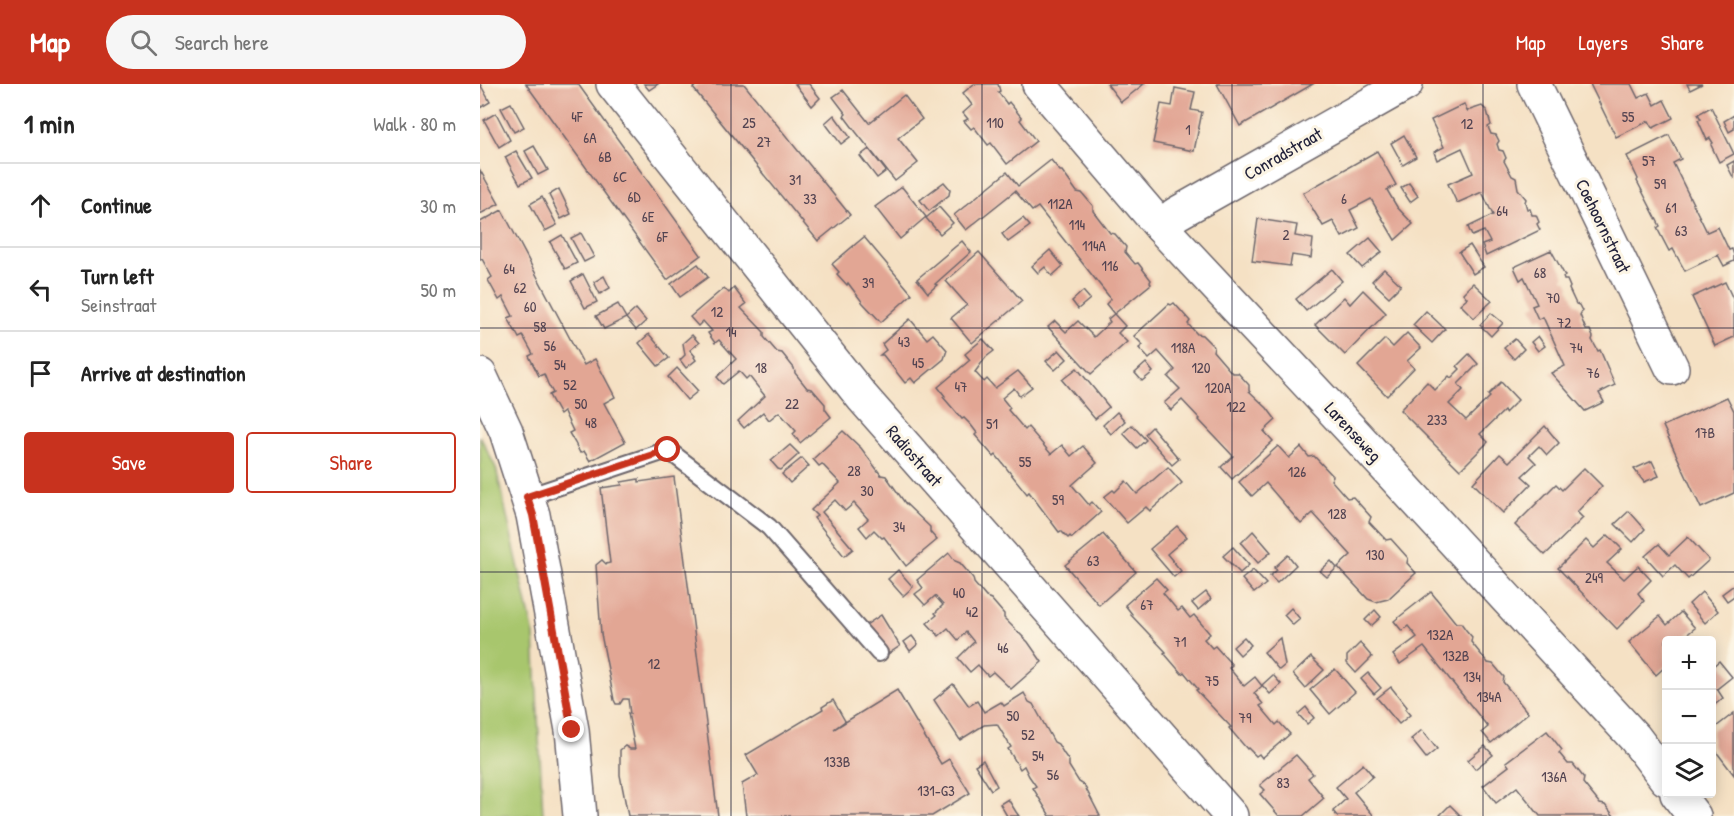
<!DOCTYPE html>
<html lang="en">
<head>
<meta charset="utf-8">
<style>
  :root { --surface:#fff; --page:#f6f6f6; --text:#222; --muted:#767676; --line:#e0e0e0; --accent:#c8321e }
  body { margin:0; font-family:"Patrick Hand",sans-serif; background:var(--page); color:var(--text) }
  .controls { position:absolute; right:18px; bottom:18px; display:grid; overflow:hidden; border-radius:6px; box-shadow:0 3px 15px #0003 }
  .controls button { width:54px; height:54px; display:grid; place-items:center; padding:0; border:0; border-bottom:2px solid var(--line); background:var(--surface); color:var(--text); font:30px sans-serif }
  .stop { position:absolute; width:18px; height:18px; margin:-14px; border:4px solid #c8321e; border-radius:50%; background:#fff }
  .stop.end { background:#c8321e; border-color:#fff; box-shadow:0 2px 6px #0008 }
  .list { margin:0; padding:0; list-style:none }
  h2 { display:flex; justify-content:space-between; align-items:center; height:78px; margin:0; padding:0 24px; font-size:26px }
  h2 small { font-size:20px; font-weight:400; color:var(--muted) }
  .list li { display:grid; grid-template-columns:39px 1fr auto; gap:18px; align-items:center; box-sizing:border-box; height:84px; padding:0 24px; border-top:2px solid var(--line) }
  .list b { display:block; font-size:22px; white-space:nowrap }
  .list p { margin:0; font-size:20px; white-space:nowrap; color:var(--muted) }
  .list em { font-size:20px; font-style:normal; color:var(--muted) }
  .actions { display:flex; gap:12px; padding:18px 24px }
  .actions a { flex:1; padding:14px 0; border:2px solid var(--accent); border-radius:6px; text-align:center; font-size:21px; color:var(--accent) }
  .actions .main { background:var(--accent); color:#fff }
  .icon { flex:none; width:33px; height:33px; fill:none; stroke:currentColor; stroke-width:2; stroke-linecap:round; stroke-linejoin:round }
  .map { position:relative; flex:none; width:1254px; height:732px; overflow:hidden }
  header { display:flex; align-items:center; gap:36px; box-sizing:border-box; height:84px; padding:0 30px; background:var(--accent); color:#fff }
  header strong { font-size:28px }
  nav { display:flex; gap:33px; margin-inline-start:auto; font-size:21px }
  .search { width:420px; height:54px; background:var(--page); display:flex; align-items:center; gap:15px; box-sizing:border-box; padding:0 21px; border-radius:33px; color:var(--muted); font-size:22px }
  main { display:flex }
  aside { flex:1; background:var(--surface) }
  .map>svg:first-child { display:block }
  .green { fill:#a8c66d; stroke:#657454; stroke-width:1.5 }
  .building { fill:#e2a694 }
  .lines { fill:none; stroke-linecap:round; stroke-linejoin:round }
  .lane-casing { stroke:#6c656b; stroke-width:20 }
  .street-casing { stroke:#6c656b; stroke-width:36 }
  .secondary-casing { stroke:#6c656b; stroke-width:36 }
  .lane { stroke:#fff; stroke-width:16 }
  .street { stroke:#fff; stroke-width:33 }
  .secondary { stroke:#fff; stroke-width:33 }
  .route { stroke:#c8321e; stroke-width:8 }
  .grid { fill:none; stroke:#22223b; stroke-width:1.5; stroke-opacity:0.55 }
  .labels { text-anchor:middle; stroke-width:6; stroke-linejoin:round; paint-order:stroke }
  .number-label { font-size:15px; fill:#524351 }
  .street-label { font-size:18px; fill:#22223b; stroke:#fcf5e5 }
</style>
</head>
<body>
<header>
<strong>Map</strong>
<div class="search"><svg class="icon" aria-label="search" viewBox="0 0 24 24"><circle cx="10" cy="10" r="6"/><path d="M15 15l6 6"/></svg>Search here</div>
<nav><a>Map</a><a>Layers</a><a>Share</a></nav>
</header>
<main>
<aside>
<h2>1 min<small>Walk · 80 m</small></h2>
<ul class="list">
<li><svg class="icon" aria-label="ahead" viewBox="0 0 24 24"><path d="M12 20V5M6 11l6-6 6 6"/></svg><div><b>Continue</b></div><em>30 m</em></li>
<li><svg class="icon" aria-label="left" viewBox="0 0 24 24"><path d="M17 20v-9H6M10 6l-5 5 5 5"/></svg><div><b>Turn left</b><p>Seinstraat</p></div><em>50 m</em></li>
<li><svg class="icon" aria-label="arrive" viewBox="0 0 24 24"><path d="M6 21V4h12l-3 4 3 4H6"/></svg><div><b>Arrive at destination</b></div></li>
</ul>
<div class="actions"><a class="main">Save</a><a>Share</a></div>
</aside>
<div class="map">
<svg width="1254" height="732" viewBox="0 0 1254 732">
  <rect width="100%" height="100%" fill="#fcf5e5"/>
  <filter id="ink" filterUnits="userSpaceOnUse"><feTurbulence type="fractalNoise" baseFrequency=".0167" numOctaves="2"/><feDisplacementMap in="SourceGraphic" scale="12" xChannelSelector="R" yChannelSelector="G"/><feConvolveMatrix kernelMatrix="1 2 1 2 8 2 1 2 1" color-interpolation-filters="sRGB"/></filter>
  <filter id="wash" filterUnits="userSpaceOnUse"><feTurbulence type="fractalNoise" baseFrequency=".008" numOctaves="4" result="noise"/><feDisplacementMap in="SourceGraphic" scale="24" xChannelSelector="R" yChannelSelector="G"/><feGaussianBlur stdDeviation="1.35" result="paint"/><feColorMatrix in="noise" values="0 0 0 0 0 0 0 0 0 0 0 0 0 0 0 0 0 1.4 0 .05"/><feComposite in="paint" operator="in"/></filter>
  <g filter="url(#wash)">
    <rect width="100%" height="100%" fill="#f5e1c4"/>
    <polygon class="green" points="0,352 16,384 54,551 63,732 0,732"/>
    <g id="blocks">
      <g class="building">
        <polygon points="0,0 10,18 0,24"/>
        <polygon points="46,0 98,0 221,171 187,196"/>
        <polygon points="164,0 178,0 169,6"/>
        <polygon points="218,0 264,0 370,131 338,157 213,4"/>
        <polygon points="315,0 329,0 340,14 332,22"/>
        <polygon points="494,0 518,0 520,7 518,8 527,20 529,18 542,34 540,36 556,57 527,80 511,59 508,61 494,43 491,45 484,37 488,35 483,29 492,21 483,9"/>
        <polygon points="627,0 664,0 641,18"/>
        <polygon points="737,0 833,0 760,42"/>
        <polygon points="1110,0 1151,0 1158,14 1169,9 1175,21 1184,16 1193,34 1173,44 1169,37 1136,53"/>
        <polygon points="1207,0 1222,0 1210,6"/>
        <polygon points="695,4 715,8 711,26 722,28 714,67 673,59 681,20 692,22"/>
        <polygon points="363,6 389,39 424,11 442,35 418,54 438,79 415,97 376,48 364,32 366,30 353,13"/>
        <polygon points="31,19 44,43 34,48 21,24"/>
        <polygon points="984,20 987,27 1002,22 1007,27 1011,41 1008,43 1011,50 1016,51 1019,57 1017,60 1019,66 1023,67 1026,74 1024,77 1032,92 1036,94 1038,105 1046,115 1045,118 1047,125 1050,125 1052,131 1056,131 1059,138 1057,140 1060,146 1006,172 1002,161 1010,158 1004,147 992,152 988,143 1013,131 1002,108 977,119 968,100 993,89 982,64 957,76 954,68 964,63 951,36"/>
        <polygon points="1231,23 1254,70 1239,78 1231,61 1233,59 1230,54 1227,56 1218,36 1221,35 1218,30"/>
        <polygon points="16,29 30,56 19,63 4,36"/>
        <polygon points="354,31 370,53 361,60 345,39"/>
        <polygon points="1254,31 1254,45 1249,48 1244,37"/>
        <polygon points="924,51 936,73 923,81 911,59"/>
        <polygon points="1189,51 1201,75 1193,79 1227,148 1238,143 1249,166 1252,165 1254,171 1254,177 1244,182 1238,171 1205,187 1193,165 1189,167 1177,144 1180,142 1157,97 1158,95 1147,72"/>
        <polygon points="54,62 68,86 58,91 45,67"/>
        <polygon points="389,65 406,87 397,94 380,72"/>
        <polygon points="36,67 52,94 40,100 25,73"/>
        <polygon points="897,67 916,101 907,106 917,123 933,140 915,156 891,115 870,126 879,144 862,153 853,137 843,142 823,109"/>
        <polygon points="571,76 580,87 582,87 597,108 602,109 613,122 613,127 630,149 635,150 646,163 645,168 655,180 658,179 671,196 670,198 671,200 634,230 626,220 631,215 573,142 558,123 552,127 535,107 486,146 474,131 527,88 538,102"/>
        <polygon points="1254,77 1254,95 1247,81"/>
        <polygon points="0,86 19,120 0,130"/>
        <polygon points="464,98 470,105 469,111 449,127 440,116"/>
        <polygon points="929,99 938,112 930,118 921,104"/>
        <polygon points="422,103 446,133 420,155 395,123"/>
        <polygon points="79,105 91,130 81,135 69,111"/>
        <polygon points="62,113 77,141 65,147 50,120"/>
        <polygon points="459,123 473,139 460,150 446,134"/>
        <polygon points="22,126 104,281 115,275 135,313 124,319 145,358 110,377 104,367 100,369 95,359 89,349 93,347 84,328 80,331 69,311 73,309 68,300 64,290 59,292 49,272 53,270 43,252 39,254 28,234 33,232 23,213 19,216 8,196 12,193 2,175 0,176 0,138"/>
        <polygon points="543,134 550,142 528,158 522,150"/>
        <polygon points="778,135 817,141 815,152 833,155 831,174 812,171 810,182 772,177"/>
        <polygon points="101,149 114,173 104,178 91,154"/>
        <polygon points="82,151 97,179 85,185 70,158"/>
        <polygon points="384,153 432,210 401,238 383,219 368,199 367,201 357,190 359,188 352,180"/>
        <polygon points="890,154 902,168 882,184 870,171"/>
        <polygon points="482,157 491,168 455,200 457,201 448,209 437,195"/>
        <polygon points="990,161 1004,183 993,190 979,168"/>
        <polygon points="570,166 583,182 572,192 565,183 558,189 552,182"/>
        <polygon points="1071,166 1085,192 1083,193 1084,196 1087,196 1090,203 1089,205 1096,220 1099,221 1102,227 1100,231 1106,246 1110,246 1113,253 1112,256 1118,267 1120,266 1135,301 1119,309 1124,318 1105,327 1071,289 1085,282 1063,233 1058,235 1052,222 1057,220 1044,193 1040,196 1034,183"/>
        <polygon points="499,168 542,217 492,259 471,234 487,221 466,197"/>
        <polygon points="218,180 228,193 200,213 191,200"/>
        <polygon points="852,185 862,197 826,227 816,215"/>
        <polygon points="904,185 921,201 909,213 892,197"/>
        <polygon points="103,190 117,218 105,224 91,197"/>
        <polygon points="124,192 130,204 120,210 114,198"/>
        <polygon points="1245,198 1254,217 1254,253 1235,262 1212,213"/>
        <polygon points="993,199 1012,217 994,234 980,220 987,214 983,209"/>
        <polygon points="244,204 249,209 254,204 266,220 261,224 284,248 284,253 297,268 302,269 314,284 315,289 327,304 332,305 345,320 345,325 351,333 320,359 313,350 316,347 299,328 289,336 283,328 264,344 258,337 285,312 269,292 266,295 259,287 243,300 237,293 256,275 239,256 235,259 228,249 232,247 223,237 218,242 210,233"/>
        <polygon points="883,206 906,229 865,271 835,241 864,213 870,220"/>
        <polygon points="603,207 610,215 598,225 592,217"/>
        <polygon points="694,219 710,237 708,240 717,250 722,251 734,263 733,267 752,289 758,289 769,301 769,307 787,324 796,336 784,347 793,357 752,395 741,383 753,372 719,336 720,335 702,316 691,326 684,319 700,305 688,293 695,286 678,267 669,275 659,264 663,261 654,252 689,220 691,221"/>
        <polygon points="138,220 146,234 124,245 116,232"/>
        <polygon points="156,225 166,237 156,246 146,234"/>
        <polygon points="946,227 965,245 952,259 933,241"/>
        <polygon points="1011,229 1023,239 1011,252 1000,241"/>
        <polygon points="634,230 645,242 638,249 647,258 611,290 568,243 575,237 586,248 598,237 614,253 630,238 628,235"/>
        <polygon points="430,235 447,255 453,250 467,266 464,275 435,299 431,294 425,299 403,271 400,271 406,266 402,260"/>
        <polygon points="927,249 941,264 927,277 934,284 907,312 878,282 905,255 913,263"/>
        <polygon points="169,250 189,274 178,282 159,259"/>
        <polygon points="212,251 219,259 210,266 215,272 214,273 216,276 206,284 200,276 205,271 203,259"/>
        <polygon points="1058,252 1065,262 1058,267 1051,258"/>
        <polygon points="503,255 514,267 506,273 495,288 504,298 507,295 515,304 538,287 552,303 540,312 534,304 522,314 530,324 528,326 545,346 548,343 571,370 582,361 591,372 603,362 617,379 592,401 609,421 612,418 621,428 592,454 590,452 588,454 581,447 579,448 549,408 547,410 516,371 514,373 495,351 497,349 491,341 484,334 482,335 463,313 465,312 458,303 490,276 485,270"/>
        <polygon points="1035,255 1044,265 1034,275 1024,264"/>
        <polygon points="579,266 587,275 575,286 566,277"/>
        <polygon points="989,270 998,280 978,300 983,306 969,320 986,336 1010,313 1008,311 1021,298 1038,316 1025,329 1024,327 1000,350 1008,358 980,386 920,326 947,298 955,306 969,292 971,294 980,285 977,282"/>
        <polygon points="666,279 673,288 662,297 655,289"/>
        <polygon points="197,284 218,307 207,316 188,293"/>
        <polygon points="597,284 629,323 615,335 582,296"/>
        <polygon points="1247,313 1254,327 1254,409 1221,424 1183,342"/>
        <polygon points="637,328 645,337 631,350 623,341"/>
        <polygon points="652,341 666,356 657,364 643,349"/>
        <polygon points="1065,342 1079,359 1067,371 1059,362 1049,372 1056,379 1042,392 1051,400 1023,429 993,399 1020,370 1029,378"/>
        <polygon points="672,343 699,375 692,381 665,350"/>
        <polygon points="363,347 381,364 401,391 406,392 425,419 450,443 450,448 457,456 426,482 404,453 402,454 394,446 387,453 379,443 388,435 374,419 365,427 355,416 342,428 373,465 364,472 334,434 337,432 331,426 360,399 342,380 339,382 333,375"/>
        <polygon points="310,361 319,370 301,386 298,385 291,377"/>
        <polygon points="798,362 809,374 821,363 829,373 834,372 853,392 851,396 867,414 873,413 891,433 889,438 906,456 911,455 928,474 927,479 936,489 908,515 896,518 888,515 858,483 871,471 833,429 821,440 786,399 772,412 759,398"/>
        <polygon points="322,374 329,382 310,399 302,390"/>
        <polygon points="1172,377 1179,392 1164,398 1154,385"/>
        <polygon points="688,383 702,399 670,427 666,423 647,439 624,413 633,406 635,408 646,397 657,410"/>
        <polygon points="1104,384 1122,402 1097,428 1103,434 1065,471 1035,441 1076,400 1082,406"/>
        <polygon points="194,393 238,732 148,732 140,691 140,666 145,662 150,665 155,665 148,629 150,630 148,615 143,615 140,620 136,620 134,616 121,550 116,481 122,476 126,480 130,479 121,404 142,401 141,398 159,395 159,398"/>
        <polygon points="1149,427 1165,445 1153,458 1135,440"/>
        <polygon points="697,442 707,453 687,470 701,487 694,493 670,465"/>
        <polygon points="773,447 791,468 778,479 761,459"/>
        <polygon points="623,450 656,488 619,521 585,481"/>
        <polygon points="1128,451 1142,465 1127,479 1144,495 1158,482 1171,496 1158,509 1164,517 1137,545 1078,484 1106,456 1114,464"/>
        <polygon points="1208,453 1229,476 1208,495 1195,481 1183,492 1165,472 1179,460 1189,471"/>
        <polygon points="753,463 769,481 760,489 743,472"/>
        <polygon points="469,469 475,477 480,479 493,494 494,499 506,513 511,515 524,530 524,534 548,558 562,578 531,605 513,588 508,592 498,581 490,588 478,574 494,558 486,548 478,556 468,544 459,552 447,539 457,531 455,529 463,521 455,512 445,521 435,510 443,504 437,496"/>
        <polygon points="808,471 816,481 797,499 790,492 797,486 794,484"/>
        <polygon points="851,477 857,484 847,493 840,487"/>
        <polygon points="418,486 433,503 423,512 408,495"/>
        <polygon points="773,486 786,500 774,509 762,495"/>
        <polygon points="676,494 687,506 683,509 698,527 702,524 710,534 714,531 730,550 724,555 732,564 735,562 752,581 749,584 764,602 775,593 782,602 774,609 783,620 780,622 796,641 799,638 810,650 782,674 779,670 776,672 768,664 767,665 749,644 751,643 716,606 718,605 704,588 702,590 684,569 686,568 651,531 652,530 645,521"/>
        <polygon points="1254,501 1254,512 1247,517 1242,510"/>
        <polygon points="726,508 731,515 718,526 712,519"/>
        <polygon points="951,508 976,539 981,539 986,546 992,553 991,558 1008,579 1013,580 1024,593 1023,598 1048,629 1011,659 1002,648 1008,643 944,563 920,580 913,571 937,553 928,542 922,547 914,537"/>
        <polygon points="1222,508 1238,527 1225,539 1209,520"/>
        <polygon points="811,524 820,535 813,541 804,531"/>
        <polygon points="895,526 901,533 891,542 885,536"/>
        <polygon points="1201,528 1215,544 1200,556 1186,556 1186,582 1176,591 1149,558 1180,532 1187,541"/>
        <polygon points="401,531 420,562 405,572 386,541"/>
        <polygon points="432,552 438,560 430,567 424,558"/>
        <polygon points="764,553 771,561 760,571 753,563"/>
        <polygon points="800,554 805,581 799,586 784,568"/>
        <polygon points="880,559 892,573 876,589 867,579 867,572"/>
        <polygon points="831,573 844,586 825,604 813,590"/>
        <polygon points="1239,577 1252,593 1237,605 1243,614 1232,623 1232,583"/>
        <polygon points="855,585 875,608 850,630 830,606"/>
        <polygon points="888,589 901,604 894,610 881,595"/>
        <polygon points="793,591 801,600 790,610 782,601"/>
        <polygon points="473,600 489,622 497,617 504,628 521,618 524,622 544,609 549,618 553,620 574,658 578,660 584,670 589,677 589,682 599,698 604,701 620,732 570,732 553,704 556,702 549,692 544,682 540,685 528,665 531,663 517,640 504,641 480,656 454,616"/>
        <polygon points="911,603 927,623 925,625 930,631 919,640 897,614"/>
        <polygon points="417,606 461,680 469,675 490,709 452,732 266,732 262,700 278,691 266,671 343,625 342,623 353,616 365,637 354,645"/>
        <polygon points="826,623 834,634 827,640 818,630"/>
        <polygon points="1254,629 1254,691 1232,662 1232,646"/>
        <polygon points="942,646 957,665 946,674 931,655"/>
        <polygon points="1067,647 1082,666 1079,669 1088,680 1093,680 1104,694 1103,699 1120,720 1125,721 1134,732 1060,732 1037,703 1016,719 1003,702 1029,682 1026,678"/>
        <polygon points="1005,662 1013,671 995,685 988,676"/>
        <polygon points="816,671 833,690 828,694 844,714 823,732 799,732 780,710 785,706 780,701"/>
        <polygon points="503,676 517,702 511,706 495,681"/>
        <polygon points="883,680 893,692 874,708 894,732 857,732 853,727 866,715 856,703"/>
        <polygon points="528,715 536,728 539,732 527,732 520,720"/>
        <polygon points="970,721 981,732 961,732 960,731"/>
      </g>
    </g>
  </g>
  <g filter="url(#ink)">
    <use href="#blocks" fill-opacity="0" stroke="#6c656b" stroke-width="1.5"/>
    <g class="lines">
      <defs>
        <polyline id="lane" points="47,413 188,366 289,443 399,569"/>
        <g id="street">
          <polyline points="133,0 382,313 751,732"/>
          <polyline points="1054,0 1192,284"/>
          <polyline points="681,143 696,130 926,0"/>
          <polyline points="0,291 26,347 53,431 92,646 100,732"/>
        </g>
        <g id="secondary">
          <polyline points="559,0 681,143 876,351 1155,654 1186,695"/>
          <polyline points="1197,710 1214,732"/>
        </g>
      </defs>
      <use href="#lane" class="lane-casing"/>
      <use href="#street" class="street-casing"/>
      <use href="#secondary" class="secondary-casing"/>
      <use href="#lane" class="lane"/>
      <use href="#street" class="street"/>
      <use href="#secondary" class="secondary"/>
    </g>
  </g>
  <g class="lines" filter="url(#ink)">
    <polyline class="route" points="92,646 53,431 47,413 188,366"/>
  </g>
  <path class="grid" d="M251 0V732M502 0V732M752 0V732M1003 0V732M0 244H1254M0 488H1254"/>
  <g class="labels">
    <g class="number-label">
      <text x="97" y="38">4F</text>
      <text x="1148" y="38">55</text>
      <text x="269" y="44">25</text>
      <text x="515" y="44">110</text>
      <text x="987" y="45">12</text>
      <text x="708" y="51">1</text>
      <text x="110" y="59">6A</text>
      <text x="284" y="63">27</text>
      <text x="125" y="78">6B</text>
      <text x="1169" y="82">57</text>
      <text x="140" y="98">6C</text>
      <text x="315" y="101">31</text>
      <text x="1180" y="105">59</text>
      <text x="154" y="118">6D</text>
      <text x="330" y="120">33</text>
      <text x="864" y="120">6</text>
      <text x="580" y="125">112A</text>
      <text x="1191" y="129">61</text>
      <text x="1022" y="132">64</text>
      <text x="168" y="138">6E</text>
      <text x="597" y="146">114</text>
      <text x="1201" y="152">63</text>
      <text x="806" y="156">2</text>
      <text x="182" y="158">6F</text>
      <text x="614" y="167">114A</text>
      <text x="630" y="187">116</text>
      <text x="29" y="190">64</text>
      <text x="1060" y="194">68</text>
      <text x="388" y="204">39</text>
      <text x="40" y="209">62</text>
      <text x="1073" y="219">70</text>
      <text x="50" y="228">60</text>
      <text x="237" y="233">12</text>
      <text x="1084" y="244">72</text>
      <text x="60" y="248">58</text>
      <text x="251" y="253">14</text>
      <text x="424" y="263">43</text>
      <text x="70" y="267">56</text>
      <text x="703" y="269">118A</text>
      <text x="1096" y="269">74</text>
      <text x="438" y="284">45</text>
      <text x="80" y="286">54</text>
      <text x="281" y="289">18</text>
      <text x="721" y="289">120</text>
      <text x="1113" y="294">76</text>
      <text x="90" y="306">52</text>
      <text x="481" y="308">47</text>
      <text x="738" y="309">120A</text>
      <text x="101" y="325">50</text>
      <text x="312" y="325">22</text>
      <text x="756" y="328">122</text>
      <text x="957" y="341">233</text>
      <text x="111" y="344">48</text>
      <text x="512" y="345">51</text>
      <text x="1225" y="354">17B</text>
      <text x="545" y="383">55</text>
      <text x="374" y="392">28</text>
      <text x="817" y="393">126</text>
      <text x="387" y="412">30</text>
      <text x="578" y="421">59</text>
      <text x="857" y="435">128</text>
      <text x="419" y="448">34</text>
      <text x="895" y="476">130</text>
      <text x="613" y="482">63</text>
      <text x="1114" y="499">249</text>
      <text x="479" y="514">40</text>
      <text x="667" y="526">67</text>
      <text x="492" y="533">42</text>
      <text x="960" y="556">132A</text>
      <text x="700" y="563">71</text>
      <text x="523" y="569">46</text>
      <text x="976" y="577">132B</text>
      <text x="174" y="585">12</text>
      <text x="992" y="598">134</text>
      <text x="732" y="602">75</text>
      <text x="1009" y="618">134A</text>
      <text x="533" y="637">50</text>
      <text x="765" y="639">79</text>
      <text x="548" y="656">52</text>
      <text x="558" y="677">54</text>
      <text x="357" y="683">133B</text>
      <text x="573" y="696">56</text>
      <text x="1074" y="698">136A</text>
      <text x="803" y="704">83</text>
      <text x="456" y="712">131-G3</text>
    </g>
    <g class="street-label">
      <text transform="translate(803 70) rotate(-30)" y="6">Conradstraat</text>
      <text transform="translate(1123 142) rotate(64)" y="6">Coehoornstraat</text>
      <text transform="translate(873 348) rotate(47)" y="6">Larenseweg</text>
      <text transform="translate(434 372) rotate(49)" y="6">Radiostraat</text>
    </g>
  </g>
</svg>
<div class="controls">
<button>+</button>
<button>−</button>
<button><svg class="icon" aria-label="layers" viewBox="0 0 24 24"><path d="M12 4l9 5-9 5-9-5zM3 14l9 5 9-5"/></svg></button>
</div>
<div class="stop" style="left:188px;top:366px"></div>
<div class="stop end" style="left:92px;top:646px"></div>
</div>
</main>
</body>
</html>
